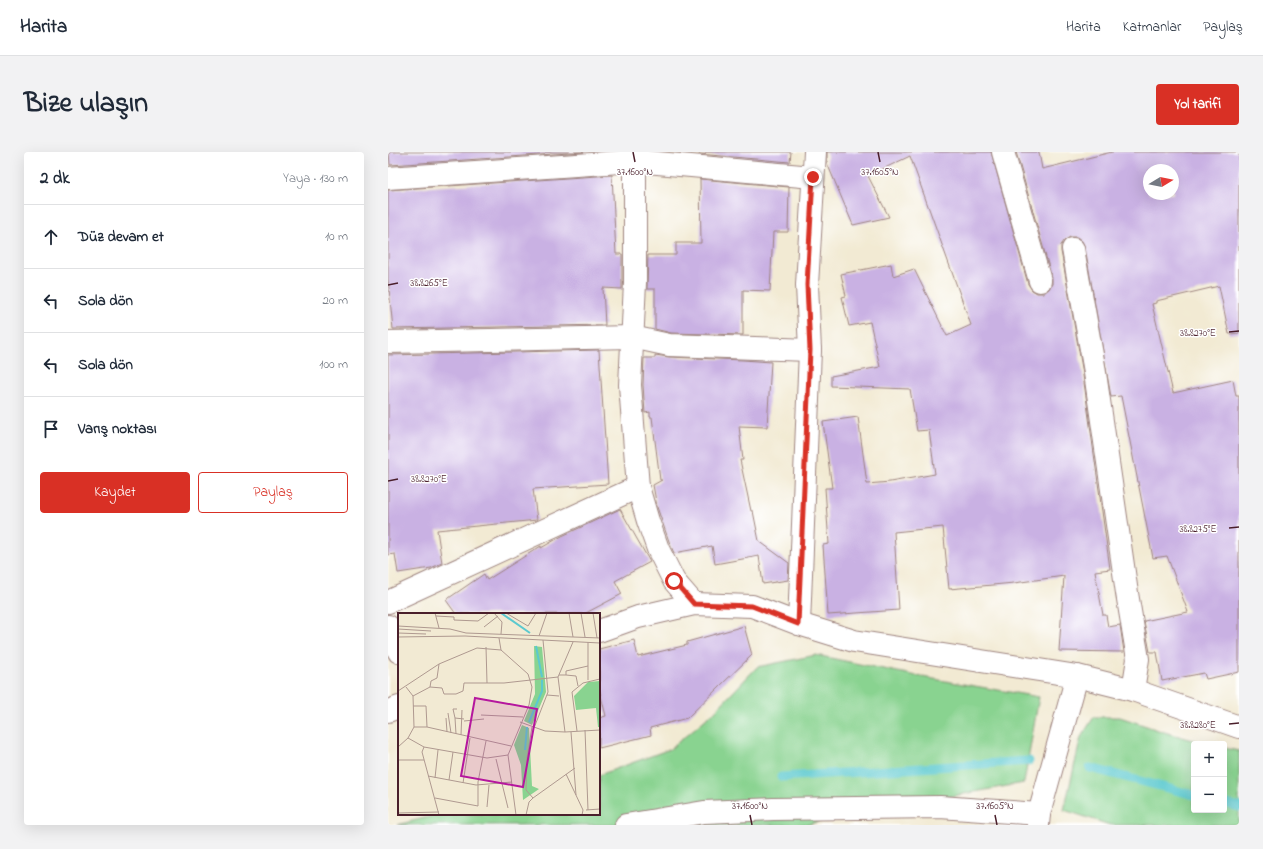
<!DOCTYPE html>
<html lang="tr">
<head>
<meta charset="utf-8">
<style>
  :root { --surface:#fff; --page:#f2f2f3; --text:#1f2937; --muted:#747a83; --line:#e0e1e3; --accent:#d93025 }
  body { margin:0; font-family:"Indie Flower",sans-serif; background:var(--page); color:var(--text) }
  .controls { position:absolute; right:12px; bottom:12px; display:grid; overflow:hidden; border-radius:4px; box-shadow:0 4px 16px #0002 }
  .controls button { width:36px; height:36px; display:grid; place-items:center; padding:0; border:0; border-bottom:1px solid var(--line); background:var(--surface); color:var(--text); font:20px sans-serif }
  .compass { position:absolute; left:755px; top:12px; width:36px; height:36px; border-radius:50%; background:var(--surface); box-shadow:0 4px 16px #0002; rotate:80deg }
  .stop { position:absolute; width:12px; height:12px; margin:-9px; border:3px solid #d93025; border-radius:50%; background:#fff }
  .stop.end { background:#d93025; border-color:#fff; box-shadow:0 1px 4px #0008 }
  .list { margin:0; padding:0; list-style:none }
  h2 { display:flex; justify-content:space-between; align-items:center; height:52px; margin:0; padding:0 16px; font-size:17px }
  h2 small { font-size:13px; font-weight:400; color:var(--muted) }
  .list li { display:grid; grid-template-columns:26px 1fr auto; gap:12px; align-items:center; box-sizing:border-box; height:64px; padding:0 16px; border-top:1px solid var(--line) }
  .list b { display:block; font-size:15px; white-space:nowrap }
  .list em { font-size:13px; font-style:normal; color:var(--muted) }
  .actions { display:flex; gap:8px; padding:12px 16px }
  .actions a { flex:1; padding:9px 0; border:1px solid var(--accent); border-radius:4px; text-align:center; font-size:14px; color:var(--accent) }
  .actions .main { background:var(--accent); color:#fff }
  .icon { flex:none; width:22px; height:22px; fill:none; stroke:currentColor; stroke-width:2; stroke-linecap:round; stroke-linejoin:round }
  .map { position:relative; flex:none; width:851px; height:673px; overflow:hidden; border-radius:4px }
  header { display:flex; align-items:center; gap:24px; box-sizing:border-box; height:56px; padding:0 20px; background:var(--surface); border-bottom:1px solid var(--line) }
  header strong { font-size:19px }
  nav { display:flex; gap:22px; margin-inline-start:auto; font-size:14px }
  .intro { display:flex; align-items:center; justify-content:space-between; box-sizing:border-box; height:96px; padding:0 24px }
  h1 { margin:0; font-size:28px }
  .button { padding:10px 18px; border-radius:4px; background:var(--accent); color:#fff; font-size:14px; font-weight:700 }
  main { display:flex; gap:24px; padding:0 24px }
  aside { flex:1; background:var(--surface); border-radius:4px; box-shadow:0 4px 16px #0002 }
  .map>svg:first-child { display:block }
  .green { fill:#89d390; stroke:#6a795e }
  .lines { fill:none; stroke-linecap:round; stroke-linejoin:round }
  .stream { stroke:#5bc9cf; stroke-width:9 }
  .building { fill:#c9b1e3; fill-rule:evenodd }
  .minor-casing { stroke:#9e847f; stroke-width:24 }
  .minor { stroke:#fff; stroke-width:22 }
  .route { stroke:#d93025; stroke-width:5 }
  .ticks { fill:none; stroke:#4a1f2b; stroke-width:1.5 }
  .inset-river { fill:none; stroke:#5bc9cf; stroke-width:2 }
  .inset-road { fill:none; stroke:#af9990; stroke-width:1 }
  .view { fill:#b5179e; fill-opacity:0.15; stroke:#b5179e; stroke-width:2 }
  .inset-edge { fill:none; stroke:#4a1f2b; stroke-width:2 }
  .ticks-label { font-size:10px; text-anchor:middle; fill:#4a1f2b; stroke:#fff; stroke-width:3; stroke-linejoin:round; paint-order:stroke }
</style>
</head>
<body>
<header>
<strong>Harita</strong>
<nav><a>Harita</a><a>Katmanlar</a><a>Paylaş</a></nav>
</header>
<div class="intro"><h1>Bize ulaşın</h1><a class="button">Yol tarifi</a></div>
<main>
<aside>
<h2>2 dk<small>Yaya · 130 m</small></h2>
<ul class="list">
<li><svg class="icon" aria-label="ahead" viewBox="0 0 24 24"><path d="M12 20V5M6 11l6-6 6 6"/></svg><div><b>Düz devam et</b></div><em>10 m</em></li>
<li><svg class="icon" aria-label="left" viewBox="0 0 24 24"><path d="M17 20v-9H6M10 6l-5 5 5 5"/></svg><div><b>Sola dön</b></div><em>20 m</em></li>
<li><svg class="icon" aria-label="left" viewBox="0 0 24 24"><path d="M17 20v-9H6M10 6l-5 5 5 5"/></svg><div><b>Sola dön</b></div><em>100 m</em></li>
<li><svg class="icon" aria-label="arrive" viewBox="0 0 24 24"><path d="M6 21V4h12l-3 4 3 4H6"/></svg><div><b>Varış noktası</b></div></li>
</ul>
<div class="actions"><a class="main">Kaydet</a><a>Paylaş</a></div>
</aside>
<div class="map">
<svg width="851" height="673" viewBox="0 0 851 673">
  <rect width="100%" height="100%" fill="#fff"/>
  <filter id="ink" filterUnits="userSpaceOnUse"><feTurbulence type="fractalNoise" baseFrequency=".025" numOctaves="2"/><feDisplacementMap in="SourceGraphic" scale="8" xChannelSelector="R" yChannelSelector="G"/><feConvolveMatrix kernelMatrix="1 2 1 2 8 2 1 2 1" color-interpolation-filters="sRGB"/></filter>
  <filter id="wash" filterUnits="userSpaceOnUse"><feTurbulence type="fractalNoise" baseFrequency=".012" numOctaves="4" result="noise"/><feDisplacementMap in="SourceGraphic" scale="16" xChannelSelector="R" yChannelSelector="G"/><feGaussianBlur stdDeviation="0.9" result="paint"/><feColorMatrix in="noise" values="0 0 0 0 0 0 0 0 0 0 0 0 0 0 0 0 0 1.4 0 .05"/><feComposite in="paint" operator="in"/></filter>
  <g filter="url(#wash)">
    <rect width="100%" height="100%" fill="#f2ead3"/>
    <g class="green">
      <polygon points="428,503 534,525 651,545 636,631 438,667 419,673 9,673 52,662 211,662 211,623 282,597 326,560 369,515"/>
      <polygon points="706,565 732,565 776,580 820,592 806,592 806,658 836,658 836,596 851,599 851,673 722,673 676,658 693,585"/>
    </g>
    <g class="lines">
      <g class="stream">
        <polyline points="702,616 806,643"/>
        <polyline points="393,625 641,609"/>
        <polyline points="836,651 851,655"/>
      </g>
    </g>
    <g id="blocks">
      <g class="building">
        <polygon points="1,0 196,0 2,13"/>
        <polygon points="311,0 403,0 402,10 311,2"/>
        <path d="M439 0H603L640 132 644 138 649 141H656L661 137 664 132V126L628 0H651L654 17 724 0H851V181L841 182 831 134 768 149V151L764 152 785 241 845 228 848 244H851V520L818 527 816 521 774 529 769 500H762L756 469 800 460 779 404 765 406 733 244 723 245 697 95 694 89 689 85H682L677 88 673 93V99L694 216 722 417 707 419 715 463H718L720 475 732 473 736 500 671 499 676 424 626 431 561 437 555 375 506 380 511 458 440 463 435 393 441 392 437 336H444L435 270 470 265 479 332 502 330 547 322 541 278 529 279 522 237 443 234V224L492 215 482 170 461 174 454 145 458 144 453 122 503 112 505 124 526 117 559 184 583 173 522 4 480 24 501 65 465 73 439 11ZM761 18H785V42H761Z"/>
        <polygon points="224,23 228,102 234,102 234,137 215,136 217,173 5,177 0,127 0,38"/>
        <polygon points="312,27 401,35 400,80 385,80 382,139 355,138 355,183 283,181 267,177 267,137 259,137 260,103 288,103 288,91 313,91"/>
        <polygon points="211,198 220,332 145,337 149,368 49,378 54,411 43,416 10,421 7,402 0,403 0,203"/>
        <polygon points="267,203 281,205 355,208 383,210 379,275 351,274 355,308 352,308 363,359 365,359 371,389 401,411 400,428 375,432 371,404 327,412 324,394 286,401 282,392 269,355 265,333 274,328 272,328 264,265 262,265 262,260 257,261 255,233 256,206 267,206"/>
        <polygon points="232,357 262,410 227,429 234,442 196,462 68,462 58,448 96,422 99,428 153,394 153,396 174,384"/>
        <polygon points="356,474 364,503 299,566 262,576 263,583 211,596 211,566 218,564 211,536 211,497 246,488 250,505 299,493 299,490"/>
      </g>
    </g>
  </g>
  <g filter="url(#ink)">
    <use href="#blocks" fill-opacity="0" stroke="#9e847f" stroke-width="1"/>
    <g class="lines">
      <defs>
        <g id="minor">
          <polyline points="247,0 247,131 242,233 250,335 260,369 270,397 286,429 306,452"/>
          <polyline points="615,0 652,129"/>
          <polyline points="0,26 247,9 425,25"/>
          <polyline points="685,97 706,214 739,441 750,507 745,538"/>
          <polyline points="0,190 244,185 281,193 422,198"/>
          <polyline points="0,450 250,335"/>
          <polyline points="411,472 422,198 419,133 427,0"/>
          <polyline points="0,474 11,500"/>
          <polyline points="211,479 250,465 306,452 364,454 411,472 466,489 689,524 745,538 851,575"/>
          <polyline points="0,559 11,555"/>
          <polyline points="238,673 316,660 385,657 552,655 651,662"/>
          <polyline points="650,673 651,662 689,524"/>
        </g>
      </defs>
      <use href="#minor" class="minor-casing"/>
      <use href="#minor" class="minor"/>
    </g>
  </g>
  <g class="lines" filter="url(#ink)">
    <polyline class="route" points="286,429 306,452 364,454 410,472 422,198 419,133 425,25"/>
  </g>
  <path class="ticks" d="M245 0 247 10M490 0 492 10M0 133 10 131M841 180 851 179M0 329 10 327M841 376 851 375M841 572 851 571M362 663 364 673M607 663 609 673"/>
  <g transform="translate(10 461)">
    <rect width="202" height="202" fill="#f2ead3"/>
    <path d="M136 33 144 34 148 79 134 112 126 108 137 81ZM202 68V114H200L198 95 178 97 176 83 190 69ZM124 112 131 115 134 173 141 176 125 187 123 152 116 132Z" fill="#89d390"/>
    <path class="inset-river" d="M103 0 132 20M138 33 144 64M131 109 144 78V67M127 137 129 114"/>
    <path class="inset-road" d="M37 0 41 15M96 0 104 9 103 21M108 0 130 13 138 0M171 0 175 24M183 0 187 24M195 0 199 25M38 3 56 4V7L80 8 91 0M0 13 52 16 68 20 202 25M86 14 100 3M0 16 33 18M0 20 28 21M141 23 149 0M0 24 67 23 202 30M101 25 103 37 130 61 134 74 131 92 110 142 118 202M190 29V67M88 34 89 70M161 62H168V58L190 53M168 62 178 63 180 73M8 74 15 83 16 114 10 125 26 134 89 145 110 142M32 74 33 68 39 65 41 51M0 78 41 51 79 35 103 37M149 82 161 83M15 83 32 74 44 75 46 81H58L65 78 66 70H106L160 64M15 93H28L29 114M50 100 53 120M83 102 125 104M48 105 49 119M57 105 55 96H59M66 108 86 106M122 109 147 118 167 119 202 117M16 114H29L113 133M134 114 129 145 128 177 135 185M136 115 150 79 145 27M187 117 190 197M179 118 174 79 185 70 202 66M167 119 160 64 175 29M173 119 178 182M58 121 57 105 66 106M63 122 64 97M0 134 10 125M26 134 24 139 41 202M98 146 110 195M0 147H26M168 161 185 197 184 202M30 163 78 172 114 169M37 165 40 137M51 167 55 139M65 170 72 125M37 185 80 193V169L88 128M89 194 91 172M188 197 202 196M0 200 41 199M128 202 131 189 135 185 177 155"/>
    <path class="view" d="M77 85 139 96 125 174 63 163Z"/>
    <rect width="202" height="202" class="inset-edge"/>
  </g>
  <g class="ticks-label">
    <text x="247" y="23">37.1600°N</text>
    <text x="492" y="23">37.1605°N</text>
    <text x="41" y="134">38.8265°E</text>
    <text x="810" y="184">38.8270°E</text>
    <text x="41" y="330">38.8270°E</text>
    <text x="810" y="380">38.8275°E</text>
    <text x="810" y="576">38.8280°E</text>
    <text x="362" y="657">37.1600°N</text>
    <text x="607" y="657">37.1605°N</text>
  </g>
</svg>
<div class="controls">
<button>+</button>
<button>−</button>
</div>
<svg class="compass" viewBox="-18 -18 36 36"><path d="M0-13l5 13h-10z" fill="#e53935"/><path d="M0 13l5-13h-10z" fill="#747a83"/></svg>
<div class="stop" style="left:286px;top:429px"></div>
<div class="stop end" style="left:425px;top:25px"></div>
</div>
</main>
</body>
</html>
